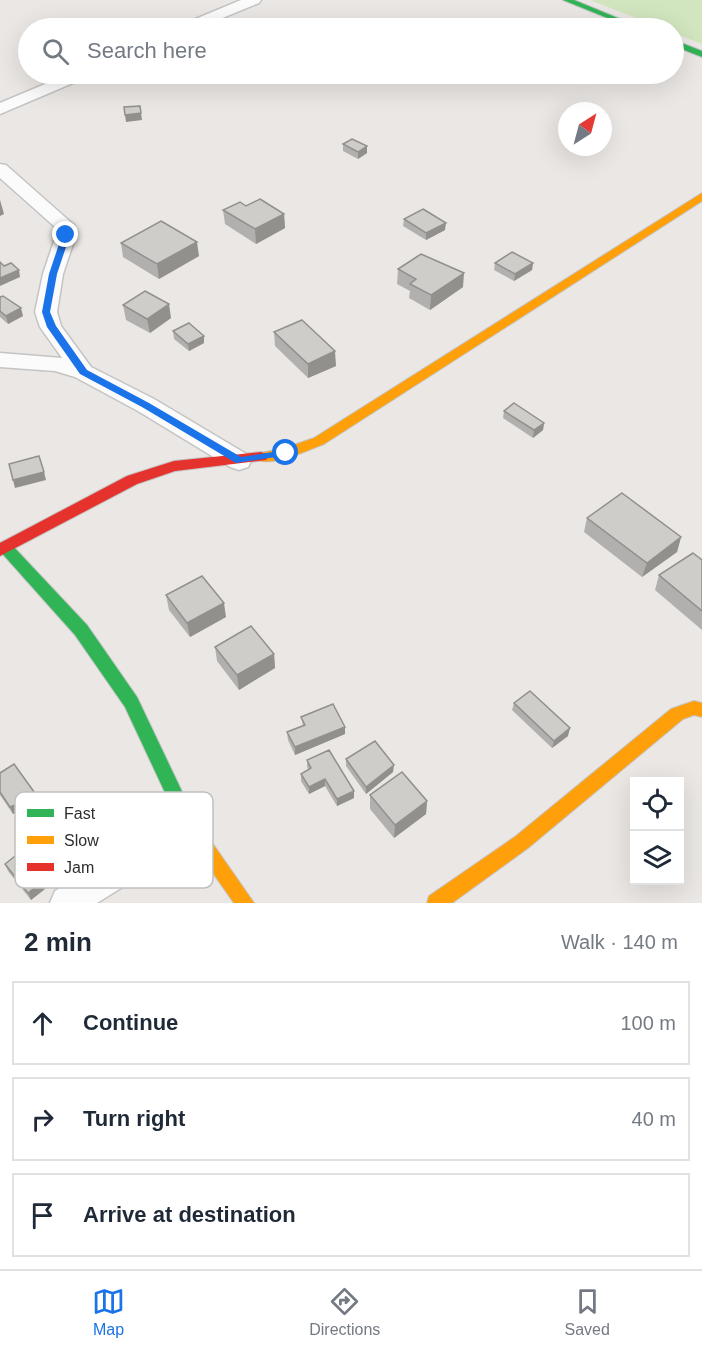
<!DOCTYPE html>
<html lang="en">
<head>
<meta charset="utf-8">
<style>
  :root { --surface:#fff; --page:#f6f6f7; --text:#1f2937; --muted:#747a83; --line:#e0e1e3; --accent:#1a73e8 }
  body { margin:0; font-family:Arial,sans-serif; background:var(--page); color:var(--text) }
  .controls { position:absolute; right:18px; bottom:18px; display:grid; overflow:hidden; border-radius:0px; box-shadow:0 6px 24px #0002 }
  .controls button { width:54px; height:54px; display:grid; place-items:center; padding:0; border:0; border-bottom:2px solid var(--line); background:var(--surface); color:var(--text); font:30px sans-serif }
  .compass { position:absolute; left:558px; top:102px; width:54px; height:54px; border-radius:50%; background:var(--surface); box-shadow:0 6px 24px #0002; rotate:36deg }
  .stop { position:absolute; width:18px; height:18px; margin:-14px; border:4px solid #1a73e8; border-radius:50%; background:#fff }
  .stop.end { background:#1a73e8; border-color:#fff; box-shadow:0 2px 6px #0008 }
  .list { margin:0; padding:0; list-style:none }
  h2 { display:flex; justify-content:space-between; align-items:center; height:78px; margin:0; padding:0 24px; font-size:26px }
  h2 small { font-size:20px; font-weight:400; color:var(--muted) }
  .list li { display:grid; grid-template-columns:39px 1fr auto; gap:18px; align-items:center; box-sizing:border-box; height:84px; margin:0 12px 12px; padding:0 12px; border:2px solid var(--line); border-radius:0px }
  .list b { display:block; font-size:22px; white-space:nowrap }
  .list em { font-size:20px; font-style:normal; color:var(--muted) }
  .icon { flex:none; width:33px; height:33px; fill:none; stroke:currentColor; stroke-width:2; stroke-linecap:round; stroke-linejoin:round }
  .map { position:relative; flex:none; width:702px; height:903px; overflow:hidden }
  .search { position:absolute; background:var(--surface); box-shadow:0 6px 24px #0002; left:18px; right:18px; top:18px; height:66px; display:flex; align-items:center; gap:15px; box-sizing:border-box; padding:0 21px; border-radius:33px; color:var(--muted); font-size:22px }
  .sheet { height:366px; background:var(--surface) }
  nav { display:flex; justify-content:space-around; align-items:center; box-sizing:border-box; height:84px; border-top:2px solid var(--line); background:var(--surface); font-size:16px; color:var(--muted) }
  nav a { display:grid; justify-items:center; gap:3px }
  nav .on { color:var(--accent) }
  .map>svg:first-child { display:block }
  .green { fill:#d1e5be }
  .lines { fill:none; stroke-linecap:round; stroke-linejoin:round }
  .street-casing { stroke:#c4c4c4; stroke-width:3 }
  .fast-casing { stroke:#c4c4c4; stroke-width:2 }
  .slow-casing { stroke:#c4c4c4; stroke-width:2 }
  .jam-casing { stroke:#c4c4c4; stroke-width:2 }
  .street { fill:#fcfbfb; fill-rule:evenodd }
  .fast { fill:#30b455; fill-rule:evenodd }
  .slow { fill:#ff9f0a; fill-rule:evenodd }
  .jam { fill:#e5322d; fill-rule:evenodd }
  .wall { fill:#b2b0ae }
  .shaded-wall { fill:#91908d }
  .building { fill:#cfcdca; stroke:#91908d; stroke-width:1.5 }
  .route { fill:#1a73e8 }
  .key { fill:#fff; stroke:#c0c0c0; stroke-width:1.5 }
  .key-label { font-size:16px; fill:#2d2d2d }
</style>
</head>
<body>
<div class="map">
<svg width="702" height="903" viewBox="0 0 702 903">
  <rect width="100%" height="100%" fill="#eae7e4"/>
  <polygon class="green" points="590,0 702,0 702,44 674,33 674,28 662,28"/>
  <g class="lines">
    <defs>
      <g id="street">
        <polygon points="241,0 261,0 259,3 198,28 178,28 181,25"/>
        <polygon points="69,74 89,74 87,77 0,114 0,103"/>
        <polygon points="0,164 6,165 74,225 76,235 63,274 57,312 61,326 91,367 154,399 248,455 251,461 248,467 239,470 230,467 138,411 75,377 55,371 0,367 0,353 62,358 40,327 35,312 43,274 56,235 55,227 0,178"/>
        <polygon points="190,812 201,816 206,827 201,838 97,903 50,903 55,891 179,816"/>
      </g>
      <g id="fast">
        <polygon points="563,0 574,0 642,28 632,28"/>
        <polygon points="674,40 702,51 702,57 674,46"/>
        <polygon points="5,541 10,543 87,625 137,697 196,821 209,840 206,846 200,849 194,846 184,833 125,707 75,635 0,551 0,543"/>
      </g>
      <g id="slow">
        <path d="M702 193V201L324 444C306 451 275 466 256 460L254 457 256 454 285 448 314 438Z"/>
        <polygon points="694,701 702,703 702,717 694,715 683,719 528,848 452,903 427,903 429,896 516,836 671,709"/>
        <polygon points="200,831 206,834 254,903 234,903 194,846 191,840 194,834"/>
      </g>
      <polygon id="jam" points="261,452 266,454 268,457 266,460 175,471 137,484 0,556 0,543 127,476 174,461"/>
    </defs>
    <use href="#street" class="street-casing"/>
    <use href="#fast" class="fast-casing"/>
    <use href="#slow" class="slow-casing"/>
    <use href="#jam" class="jam-casing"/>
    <use href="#street" class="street"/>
    <use href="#fast" class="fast"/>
    <use href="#slow" class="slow"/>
    <use href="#jam" class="jam"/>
  </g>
  <g class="wall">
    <polygon points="343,144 367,146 367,153 358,159 343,151"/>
    <polygon points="246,206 284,214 285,228 256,244 225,224 223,210"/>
    <polygon points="404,219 445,230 426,240 403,226"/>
    <polygon points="121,243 199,256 159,279 123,257"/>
    <polygon points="495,263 533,263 532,270 514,281 494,270"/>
    <polygon points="398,269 463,287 430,310 409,298 410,291 397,284"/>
    <polygon points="0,297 23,316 8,324 0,317"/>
    <polygon points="123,305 171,318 150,333 126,320"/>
    <polygon points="173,331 204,336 204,343 189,351 174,339"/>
    <polygon points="274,332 336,366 308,378 275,346"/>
    <polygon points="504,411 544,423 543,430 533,438 503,418"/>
    <polygon points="587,518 681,537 677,552 642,577 584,532"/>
    <polygon points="702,560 702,630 655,590 659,575"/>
    <polygon points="166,595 226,617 190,637 169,610"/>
    <polygon points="215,647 274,654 275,668 239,690 217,661"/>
    <polygon points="514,703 568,736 552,748 512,710"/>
    <polygon points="301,717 345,727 345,734 295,755 288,740 287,732 303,726"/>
    <polygon points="346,759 393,772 366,794 346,766"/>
    <polygon points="307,760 354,798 337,806 325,786 309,794 301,781 301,774 309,770 307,767"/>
    <polygon points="0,773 39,803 13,814 0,795"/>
    <polygon points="370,795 427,801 426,814 394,838 370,809"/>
    <polygon points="5,864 52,874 55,881 31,900 8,871"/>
  </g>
  <g class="shaded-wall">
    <polygon points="141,113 142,120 126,122 125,115"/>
    <polygon points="367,146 367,153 358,159 358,152"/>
    <polygon points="0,200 4,214 0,216"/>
    <polygon points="284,214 285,228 256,244 255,229"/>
    <polygon points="446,223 445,230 426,240 426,233"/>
    <polygon points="197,242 199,256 159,279 157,264"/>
    <polygon points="533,263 532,270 514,281 515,274"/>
    <polygon points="19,270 20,277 0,286 0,278"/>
    <polygon points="464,273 463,287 430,310 431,295"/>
    <polygon points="169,304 171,318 150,333 147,319"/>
    <polygon points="21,308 23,316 8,324 6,316"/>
    <polygon points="204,336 204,343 189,351 188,344"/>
    <polygon points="335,351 336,366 308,378 308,364"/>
    <polygon points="544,423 543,430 533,438 534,430"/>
    <polygon points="44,472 46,480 15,488 13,480"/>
    <polygon points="681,537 677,552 642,577 647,563"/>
    <polygon points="224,603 226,617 190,637 187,623"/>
    <polygon points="274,654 275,668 239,690 237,675"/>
    <polygon points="345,727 345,734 295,755 295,747"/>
    <polygon points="570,728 568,736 552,748 554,741"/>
    <polygon points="394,765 393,772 366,794 366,787"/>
    <polygon points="325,779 325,786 309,794 309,787"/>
    <polygon points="354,791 354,798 337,806 337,799"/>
    <polygon points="37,796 39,803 13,814 10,807"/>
    <polygon points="427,801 426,814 394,838 395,825"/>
    <polygon points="52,874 55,881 31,900 28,893"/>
  </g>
  <g class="building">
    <polygon points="140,106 141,113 125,115 124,107"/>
    <polygon points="352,139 367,146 358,152 343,144"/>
    <polygon points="260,199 284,214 255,229 223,210 240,202 246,206"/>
    <polygon points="423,209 446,223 426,233 404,219"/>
    <polygon points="161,221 197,242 157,264 121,243"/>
    <polygon points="512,252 533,263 515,274 495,263"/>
    <polygon points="421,254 464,273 431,295 410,284 416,279 398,269"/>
    <polygon points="0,262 4,266 11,263 19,270 0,278"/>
    <polygon points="145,291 169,304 147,319 123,305"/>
    <polygon points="3,296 21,308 6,316 0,311 0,297"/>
    <polygon points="302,320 335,351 308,364 274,332"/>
    <polygon points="189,323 204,336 188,344 173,331"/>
    <polygon points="514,403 544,423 534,430 504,411"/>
    <polygon points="39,456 44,472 13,480 9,464"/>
    <polygon points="622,493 681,537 647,563 587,518"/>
    <polygon points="693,553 702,560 702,611 659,575"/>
    <polygon points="202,576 224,603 187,623 166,595"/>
    <polygon points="251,626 274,654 237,675 215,647"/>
    <polygon points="530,691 570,728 554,741 514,703"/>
    <polygon points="333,704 345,727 295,747 287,732 305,725 301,717"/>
    <polygon points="375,741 394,765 366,787 346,759"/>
    <polygon points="329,750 354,791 337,799 325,779 309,787 301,774 311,768 307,760"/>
    <polygon points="14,764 37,796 10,807 0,792 0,773"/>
    <polygon points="402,772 427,801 395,825 370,795"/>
    <polygon points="29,845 52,874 28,893 5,864"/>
  </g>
  <polygon class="route" points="66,233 70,235 57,274 50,312 56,326 87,370 149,403 241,457 286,450 291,453 290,455 236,463 142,407 80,374 47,327 42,312 49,274 62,235"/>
  <rect x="15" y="792" width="198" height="96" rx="9" class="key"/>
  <rect x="27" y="809" width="27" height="8" fill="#30b455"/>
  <rect x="27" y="836" width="27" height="8" fill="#ff9f0a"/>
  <rect x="27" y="863" width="27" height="8" fill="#e5322d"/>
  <g class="key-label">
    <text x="64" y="819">Fast</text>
    <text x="64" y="846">Slow</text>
    <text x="64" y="873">Jam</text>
  </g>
</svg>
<div class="controls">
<button><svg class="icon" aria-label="locate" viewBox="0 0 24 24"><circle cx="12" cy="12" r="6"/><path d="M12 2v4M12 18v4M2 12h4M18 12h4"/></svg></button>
<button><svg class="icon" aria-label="layers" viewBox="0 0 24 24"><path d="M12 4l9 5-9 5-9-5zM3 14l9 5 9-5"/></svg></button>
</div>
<svg class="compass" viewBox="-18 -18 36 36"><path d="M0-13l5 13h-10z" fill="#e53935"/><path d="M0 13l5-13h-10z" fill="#747a83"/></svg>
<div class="stop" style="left:286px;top:453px"></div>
<div class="stop end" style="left:66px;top:235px"></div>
<div class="search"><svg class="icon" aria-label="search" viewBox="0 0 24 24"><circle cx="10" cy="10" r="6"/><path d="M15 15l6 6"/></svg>Search here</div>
</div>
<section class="sheet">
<h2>2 min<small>Walk · 140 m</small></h2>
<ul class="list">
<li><svg class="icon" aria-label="ahead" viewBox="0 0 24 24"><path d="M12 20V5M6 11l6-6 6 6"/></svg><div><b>Continue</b></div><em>100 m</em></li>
<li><svg class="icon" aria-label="right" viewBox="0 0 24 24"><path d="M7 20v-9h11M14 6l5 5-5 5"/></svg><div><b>Turn right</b></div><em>40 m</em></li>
<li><svg class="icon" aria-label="arrive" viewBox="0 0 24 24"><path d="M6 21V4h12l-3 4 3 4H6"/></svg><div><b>Arrive at destination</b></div></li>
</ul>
</section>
<nav>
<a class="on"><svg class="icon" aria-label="map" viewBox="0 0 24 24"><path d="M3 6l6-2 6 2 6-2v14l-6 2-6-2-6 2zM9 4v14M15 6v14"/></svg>Map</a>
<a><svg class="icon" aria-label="directions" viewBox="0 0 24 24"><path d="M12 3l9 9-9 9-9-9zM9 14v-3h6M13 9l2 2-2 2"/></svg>Directions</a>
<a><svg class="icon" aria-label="saved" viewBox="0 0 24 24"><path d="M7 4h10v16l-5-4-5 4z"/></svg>Saved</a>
</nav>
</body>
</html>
